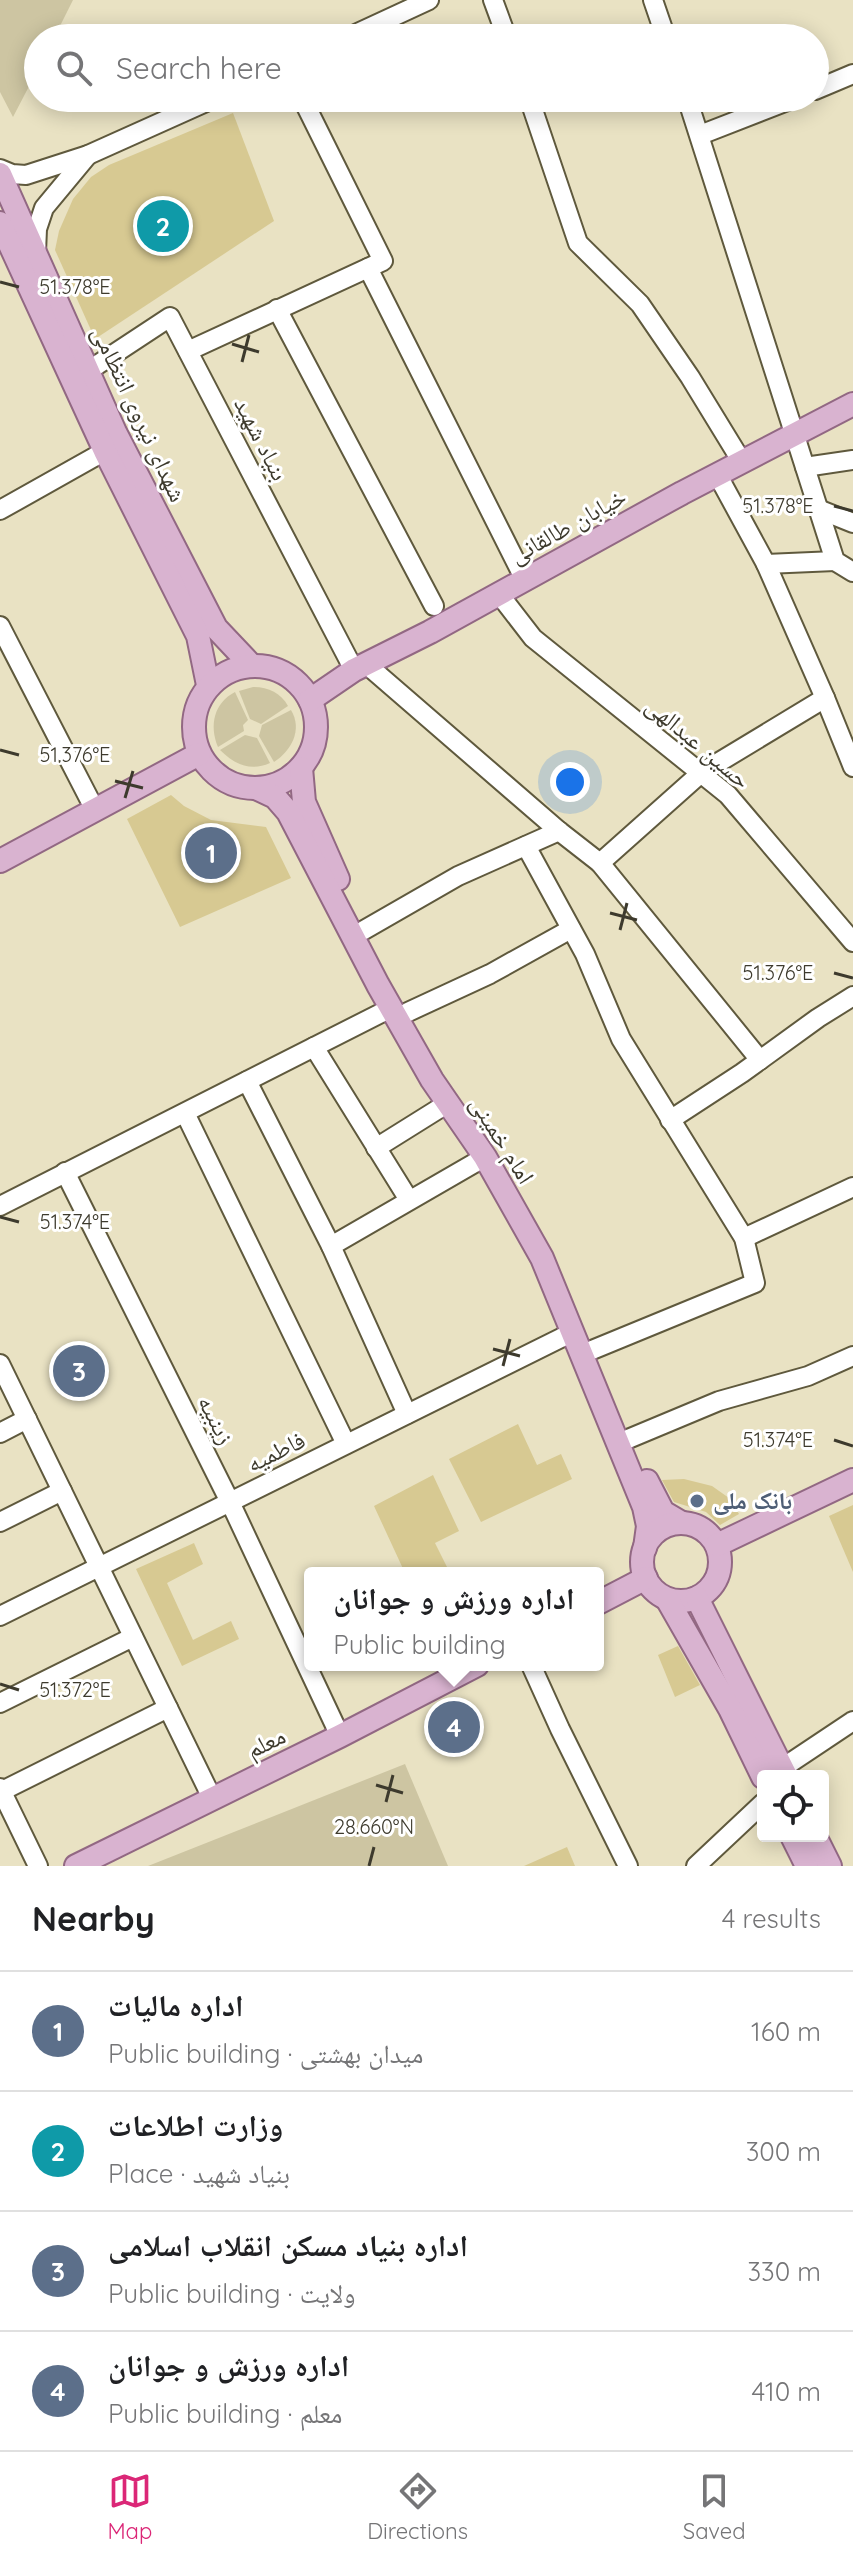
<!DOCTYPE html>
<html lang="en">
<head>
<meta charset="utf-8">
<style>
  :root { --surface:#fff; --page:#f2f2f2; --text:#202124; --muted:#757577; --line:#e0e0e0; --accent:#db2777 }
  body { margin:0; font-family:Quicksand,"Noto Naskh Arabic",sans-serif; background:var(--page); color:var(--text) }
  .controls { position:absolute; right:24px; bottom:24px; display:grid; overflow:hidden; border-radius:8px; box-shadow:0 4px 20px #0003 }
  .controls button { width:72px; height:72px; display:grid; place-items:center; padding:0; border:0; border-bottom:2px solid var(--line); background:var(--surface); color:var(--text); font:40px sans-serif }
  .you { position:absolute; left:570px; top:782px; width:28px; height:28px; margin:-20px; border:6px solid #fff; border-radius:50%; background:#1a73e8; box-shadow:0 0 0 12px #1a73e833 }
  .badge { display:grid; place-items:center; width:52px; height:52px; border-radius:50%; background:var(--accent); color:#fff; font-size:26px; font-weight:700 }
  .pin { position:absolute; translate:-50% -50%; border:4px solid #fff; box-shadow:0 2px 8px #0006 }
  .popup { position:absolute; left:304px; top:1567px; width:300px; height:104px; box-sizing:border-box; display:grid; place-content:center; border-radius:8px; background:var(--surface); filter:drop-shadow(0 2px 6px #0005); font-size:26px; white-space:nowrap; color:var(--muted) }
  .popup b { font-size:30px; color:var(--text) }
  .popup::after { content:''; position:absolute; left:50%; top:100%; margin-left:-16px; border:16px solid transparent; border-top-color:var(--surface) }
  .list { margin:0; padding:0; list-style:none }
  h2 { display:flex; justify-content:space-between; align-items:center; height:104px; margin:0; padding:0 32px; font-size:34px }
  h2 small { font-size:26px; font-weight:400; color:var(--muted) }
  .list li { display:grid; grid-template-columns:52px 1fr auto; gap:24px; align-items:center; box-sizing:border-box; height:120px; padding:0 32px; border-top:2px solid var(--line) }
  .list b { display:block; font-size:30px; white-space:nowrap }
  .list p { margin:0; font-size:26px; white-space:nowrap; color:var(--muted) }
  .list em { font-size:26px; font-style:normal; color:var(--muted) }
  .icon { flex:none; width:44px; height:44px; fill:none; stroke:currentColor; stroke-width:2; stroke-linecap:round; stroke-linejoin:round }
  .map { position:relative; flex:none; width:853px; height:1866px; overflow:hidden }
  .search { position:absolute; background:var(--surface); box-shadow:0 4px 20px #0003; left:24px; right:24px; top:24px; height:88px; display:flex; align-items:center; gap:20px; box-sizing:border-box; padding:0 28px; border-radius:44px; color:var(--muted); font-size:30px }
  .sheet { height:584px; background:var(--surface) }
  nav { display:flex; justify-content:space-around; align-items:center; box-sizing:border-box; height:112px; border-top:2px solid var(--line); background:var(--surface); font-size:22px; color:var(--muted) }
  nav a { display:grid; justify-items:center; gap:4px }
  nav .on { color:var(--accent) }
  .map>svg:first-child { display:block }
  .green { fill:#cdc5a2 }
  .building { fill:#d7c992 }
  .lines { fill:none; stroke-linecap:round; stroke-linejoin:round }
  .minor-casing { stroke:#5f593d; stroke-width:22 }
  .major-casing { stroke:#926883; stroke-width:26 }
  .minor { stroke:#fff; stroke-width:18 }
  .major { stroke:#d9b3d0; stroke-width:22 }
  .ticks { fill:none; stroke:#3d3a2d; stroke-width:3 }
  .service-dot { fill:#5c6f8a; stroke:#fff; stroke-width:3 }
  .labels { text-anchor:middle; stroke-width:6; stroke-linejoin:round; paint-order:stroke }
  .street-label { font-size:24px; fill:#3d3a2d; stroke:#fff }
  .service-label { font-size:24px; font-weight:bold; fill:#4e5e75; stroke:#fff; text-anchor:start }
  .ticks-label { font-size:20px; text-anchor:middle; fill:#3d3a2d; stroke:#fff; stroke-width:6; stroke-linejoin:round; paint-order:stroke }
</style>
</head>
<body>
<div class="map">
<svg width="853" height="1866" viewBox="0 0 853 1866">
  <rect width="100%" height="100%" fill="#e9e2c3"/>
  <g class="green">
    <polygon points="0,0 73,0 54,38 38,38 38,69 13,117 0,92"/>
    <path d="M253 687C268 687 281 693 288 706L261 724 250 719 239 691Z"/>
    <path d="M235 692 248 720 243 725 244 731 218 747C209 725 214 703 235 692Z"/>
    <path d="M291 710C303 730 291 751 274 762L259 736 262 725Z"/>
    <path d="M245 735 257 738 270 763C250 772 234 764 220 750Z"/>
    <polygon points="405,1764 448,1866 148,1866"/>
  </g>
  <g class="building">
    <polygon points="233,113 274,221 95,339 55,250 59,231 73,199 91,177 109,165"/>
    <polygon points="171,795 184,806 211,820 266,827 291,878 180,927 127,819"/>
    <polygon points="518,1424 537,1465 561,1454 572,1479 481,1522 449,1459"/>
    <polygon points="433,1475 459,1531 435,1543 450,1573 405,1573 374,1506"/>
    <polygon points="684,1479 712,1486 729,1498 739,1514 720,1525 706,1512 674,1502 662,1480"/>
    <polygon points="853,1505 853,1572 829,1516"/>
    <polygon points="194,1543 203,1564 167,1583 193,1640 231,1621 239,1639 182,1666 136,1569"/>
    <polygon points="678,1646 700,1685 675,1697 658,1655"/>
    <polygon points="567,1847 575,1866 524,1866"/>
  </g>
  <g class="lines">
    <defs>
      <g id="minor">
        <polyline points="493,0 507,38"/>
        <polyline points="653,0 666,38"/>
        <polyline points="347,38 429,0"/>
        <polyline points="815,90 853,74"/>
        <polyline points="529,98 578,243 640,304 690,377 742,462"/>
        <polyline points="687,98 835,561 853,572"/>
        <polyline points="700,135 795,98"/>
        <polyline points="0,169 12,174 26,175 88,155 215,98"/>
        <polyline points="36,252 37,229 44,208 88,155"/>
        <polyline points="368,268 525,580"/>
        <polyline points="277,309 434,606"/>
        <polyline points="188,351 383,261 302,98"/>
        <polyline points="88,371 170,317 354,670"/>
        <polyline points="805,467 853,460"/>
        <polyline points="717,474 766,564 825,698 853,767"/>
        <polyline points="818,509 853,523"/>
        <polyline points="0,510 105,451"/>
        <polyline points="766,564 835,561"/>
        <polyline points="499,594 533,638 728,795 853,942"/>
        <polyline points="0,626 95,810"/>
        <polyline points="366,664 559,831 600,863 701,773 825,698"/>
        <polyline points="526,846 585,954 621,1039 744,1238 755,1283 592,1350"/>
        <polyline points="600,863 760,1060"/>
        <polyline points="364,930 458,876 559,831"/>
        <polyline points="408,1012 490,974 571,929"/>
        <polyline points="314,1047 409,1200"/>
        <polyline points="247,1081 331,1246 407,1414"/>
        <polyline points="185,1113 346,1444"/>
        <polyline points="670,1120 742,1073 818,1018 853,996"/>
        <polyline points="376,1148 448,1103"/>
        <polyline points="65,1172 230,1502 340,1736"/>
        <polyline points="0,1206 391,1008"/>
        <polyline points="744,1238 853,1187"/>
        <polyline points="331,1246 485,1157"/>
        <polyline points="0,1364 212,1798"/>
        <polyline points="0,1433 27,1419"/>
        <polyline points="628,1439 719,1401 808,1376 853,1356"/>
        <polyline points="0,1522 62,1491"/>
        <polyline points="0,1616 573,1332"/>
        <polyline points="531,1665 560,1729 628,1866"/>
        <polyline points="0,1703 133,1637"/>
        <polyline points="772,1775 853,1721"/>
        <polyline points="0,1788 38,1866"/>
        <polyline points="0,1792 168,1708"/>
        <polyline points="696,1866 763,1803"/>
      </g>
      <g id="major">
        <polyline points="0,174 115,432 216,628 251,665"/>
        <polyline points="0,223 105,451 198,636 208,685"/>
        <circle cx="255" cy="727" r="61"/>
        <polyline points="310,700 354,670 430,632 682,493 853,404"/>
        <polyline points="301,768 304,802 338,879"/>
        <polyline points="258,789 275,797 288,812 378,985 432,1080 485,1157 542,1258 644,1507 648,1526 645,1548"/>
        <polyline points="0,861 199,754"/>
        <polyline points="647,1481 663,1512 680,1522"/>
        <circle cx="681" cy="1562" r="39"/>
        <polyline points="717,1545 853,1480"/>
        <polyline points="697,1598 786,1776"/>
        <polyline points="667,1599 730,1709 763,1777"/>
        <polyline points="598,1603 646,1578"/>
        <polyline points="792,1836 807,1866"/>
        <polyline points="815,1836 830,1866"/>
        <polyline points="76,1866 340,1736 477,1665"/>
      </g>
    </defs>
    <use href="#minor" class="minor-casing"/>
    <use href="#major" class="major-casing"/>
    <use href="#minor" class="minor"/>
    <use href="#major" class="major"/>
  </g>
  <path class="ticks" d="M0 282 19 287M232 344 259 352M242 362 249 335M834 506 853 511M0 750 19 755M115 781 143 788M125 798 133 771M610 913 637 920M620 930 627 903M834 973 853 978M0 1217 19 1222M493 1349 520 1356M503 1366 510 1339M834 1440 853 1446M0 1684 19 1690M376 1785 403 1793M386 1802 393 1775M369 1866 374 1847"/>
  <circle class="service-dot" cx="697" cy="1501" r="8"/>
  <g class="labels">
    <g class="street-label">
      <text transform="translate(139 414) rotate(65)" y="8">شهدای نیروی انتظامی</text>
      <text transform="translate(261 439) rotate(63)" y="8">بنیاد شهید</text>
      <text transform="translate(568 526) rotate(-29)" y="8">خیابان طالقانی</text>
      <text transform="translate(698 743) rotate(40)" y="8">حسین عبدالهی</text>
      <text transform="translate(502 1140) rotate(58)" y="8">امام خمینی</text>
      <text transform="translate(216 1420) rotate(63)" y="8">زینبیه</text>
      <text transform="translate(276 1452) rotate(-26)" y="8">فاطمیه</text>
      <text transform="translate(266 1743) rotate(-26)" y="8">معلم</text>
    </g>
    <g class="service-label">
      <text x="713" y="1509">بانک ملی</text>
    </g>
  </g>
  <g class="ticks-label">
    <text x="75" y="294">51.378°E</text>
    <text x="778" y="513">51.378°E</text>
    <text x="75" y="762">51.376°E</text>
    <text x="778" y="980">51.376°E</text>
    <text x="75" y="1229">51.374°E</text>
    <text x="778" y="1447">51.374°E</text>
    <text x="75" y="1697">51.372°E</text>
    <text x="374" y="1834">28.660°N</text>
  </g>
</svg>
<div class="controls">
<button><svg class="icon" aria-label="locate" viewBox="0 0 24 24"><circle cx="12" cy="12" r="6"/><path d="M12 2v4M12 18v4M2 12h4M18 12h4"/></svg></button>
</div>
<div class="you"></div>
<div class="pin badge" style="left:211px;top:853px;background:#5c6f8a">1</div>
<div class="pin badge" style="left:163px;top:226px;background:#0f9aa8">2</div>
<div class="pin badge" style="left:79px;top:1371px;background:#5c6f8a">3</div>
<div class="pin badge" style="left:454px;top:1727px;background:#5c6f8a">4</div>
<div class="popup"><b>اداره ورزش و جوانان</b>Public building</div>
<div class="search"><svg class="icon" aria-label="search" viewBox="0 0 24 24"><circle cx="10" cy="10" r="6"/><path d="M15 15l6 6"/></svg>Search here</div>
</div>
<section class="sheet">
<h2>Nearby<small>4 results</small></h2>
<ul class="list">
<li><span class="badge" style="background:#5c6f8a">1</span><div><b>اداره مالیات</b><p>Public building · میدان بهشتی</p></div><em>160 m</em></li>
<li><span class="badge" style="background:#0f9aa8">2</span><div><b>وزارت اطلاعات</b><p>Place · بنیاد شهید</p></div><em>300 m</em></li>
<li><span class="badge" style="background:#5c6f8a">3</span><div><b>اداره بنیاد مسکن انقلاب اسلامی</b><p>Public building · ولایت</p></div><em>330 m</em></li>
<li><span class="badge" style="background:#5c6f8a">4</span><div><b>اداره ورزش و جوانان</b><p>Public building · معلم</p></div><em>410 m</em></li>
</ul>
</section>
<nav>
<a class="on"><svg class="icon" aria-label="map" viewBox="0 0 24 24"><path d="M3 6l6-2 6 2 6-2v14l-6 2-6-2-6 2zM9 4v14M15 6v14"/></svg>Map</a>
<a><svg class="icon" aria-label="directions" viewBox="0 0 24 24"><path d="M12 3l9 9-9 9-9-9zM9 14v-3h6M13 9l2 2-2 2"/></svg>Directions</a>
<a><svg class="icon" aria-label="saved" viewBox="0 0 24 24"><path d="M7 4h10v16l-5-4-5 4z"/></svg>Saved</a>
</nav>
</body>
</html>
